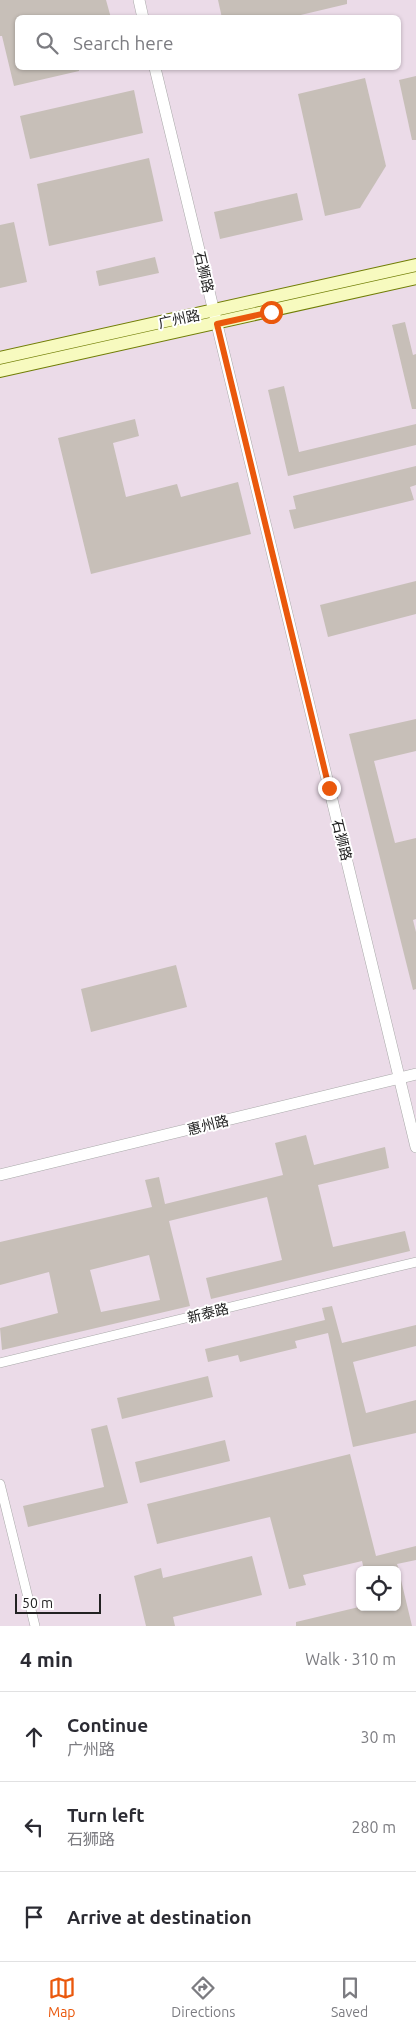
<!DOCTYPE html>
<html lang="en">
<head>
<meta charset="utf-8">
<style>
  :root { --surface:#fff; --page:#f2f2f3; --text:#2b2b33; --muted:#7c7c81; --line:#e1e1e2; --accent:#ea580c }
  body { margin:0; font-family:Ubuntu,"Noto Sans SC",sans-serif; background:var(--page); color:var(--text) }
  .controls { position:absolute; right:15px; bottom:15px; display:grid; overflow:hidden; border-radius:8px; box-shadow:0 1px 4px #0004 }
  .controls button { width:45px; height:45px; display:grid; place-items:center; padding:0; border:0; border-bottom:1px solid var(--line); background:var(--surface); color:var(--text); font:25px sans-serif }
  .scale { position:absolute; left:15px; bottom:12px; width:86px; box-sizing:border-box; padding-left:5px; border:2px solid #222; border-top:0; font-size:14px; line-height:18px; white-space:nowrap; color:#222; -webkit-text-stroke:4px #fff; paint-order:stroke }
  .stop { position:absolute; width:15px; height:15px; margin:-11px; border:4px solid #ea580c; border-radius:50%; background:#fff }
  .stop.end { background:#ea580c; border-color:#fff; box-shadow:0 1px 5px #0008 }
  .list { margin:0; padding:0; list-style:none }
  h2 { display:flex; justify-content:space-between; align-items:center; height:65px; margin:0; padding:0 20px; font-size:21px }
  h2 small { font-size:16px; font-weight:400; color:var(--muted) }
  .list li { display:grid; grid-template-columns:32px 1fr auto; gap:15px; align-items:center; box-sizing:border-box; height:90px; padding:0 20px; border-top:1px solid var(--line) }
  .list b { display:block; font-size:19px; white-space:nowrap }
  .list p { margin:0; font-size:16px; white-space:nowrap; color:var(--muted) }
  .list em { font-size:16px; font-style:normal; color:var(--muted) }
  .icon { flex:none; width:28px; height:28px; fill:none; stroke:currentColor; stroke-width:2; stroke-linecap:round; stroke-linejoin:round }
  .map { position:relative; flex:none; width:416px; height:1626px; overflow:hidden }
  .search { position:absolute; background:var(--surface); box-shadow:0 1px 4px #0004; left:15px; right:15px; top:15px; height:55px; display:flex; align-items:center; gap:12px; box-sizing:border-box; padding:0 18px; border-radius:8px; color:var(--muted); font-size:19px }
  .sheet { height:335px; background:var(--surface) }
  nav { display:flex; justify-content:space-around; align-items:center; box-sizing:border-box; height:70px; border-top:1px solid var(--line); background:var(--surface); font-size:14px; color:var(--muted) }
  nav a { display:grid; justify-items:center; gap:2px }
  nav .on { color:var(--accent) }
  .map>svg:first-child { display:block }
  .industrial { fill:#ebdbe8; fill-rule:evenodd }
  .building { fill:#c7bfb8; fill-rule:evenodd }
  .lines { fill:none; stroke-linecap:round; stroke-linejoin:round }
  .minor-casing { stroke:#a9a9a9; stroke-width:10 }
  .tertiary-casing { stroke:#a9a9a9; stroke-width:12 }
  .secondary-casing { stroke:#707d05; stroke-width:14 }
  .minor { stroke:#fff; stroke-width:9 }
  .tertiary { stroke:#fff; stroke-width:11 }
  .secondary { stroke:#f7fabf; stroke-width:12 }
  .route { stroke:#ea580c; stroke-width:6 }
  .labels { text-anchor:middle; stroke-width:4; stroke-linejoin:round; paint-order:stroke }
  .street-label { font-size:14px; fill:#222; stroke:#fff }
</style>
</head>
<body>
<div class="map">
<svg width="416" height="1626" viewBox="0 0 416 1626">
  <rect width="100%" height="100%" fill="#f2efe9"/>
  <path class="industrial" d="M0 0H416V1626H0ZM18 18H398V68H18ZM360 1570H397V1607H360Z"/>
  <g class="building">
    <polygon points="0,0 106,0 111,18 18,18 18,68 79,68 79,71 14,86 2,36 0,36"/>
    <polygon points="218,0 347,0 347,4 288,18 222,18"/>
    <polygon points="416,76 416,140 412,140 399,80"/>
    <polygon points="365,78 386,166 360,208 325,216 298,94"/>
    <polygon points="134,90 143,133 30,159 20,116"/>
    <polygon points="149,158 163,221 49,246 37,184"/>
    <polygon points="297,193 303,220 220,239 214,212"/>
    <polygon points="14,222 27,282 0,288 0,225"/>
    <polygon points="155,257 159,273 99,286 96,271"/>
    <polygon points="405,322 413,355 416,354 416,409 412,409 392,325"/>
    <polygon points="284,386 299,452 416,424 416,445 288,476 268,390"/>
    <polygon points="135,419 139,436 113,443 126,497 177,484 181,497 238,482 251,534 91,574 58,438"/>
    <polygon points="416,466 416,485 410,487 414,500 294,529 289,510 296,509 293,496"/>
    <polygon points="416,581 416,614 328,637 320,605"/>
    <polygon points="416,719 416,751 374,761 395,843 416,838 416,919 413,920 416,932 416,989 413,990 349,734"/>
    <polygon points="176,965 187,1007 91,1032 81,989"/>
    <path d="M306 1135 314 1165 385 1147 389 1168 318 1185 333 1247 405 1231 410 1251 211 1299 206 1278 282 1260 267 1197 169 1221 190 1306 2 1350 0 1328 58 1313 49 1272 0 1285V1242L152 1207 145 1180 159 1177 165 1204 283 1175 275 1143ZM149 1255 160 1300 101 1312 90 1270Z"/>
    <polygon points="332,1306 342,1343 416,1325 416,1346 353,1362 366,1413 416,1400 416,1433 353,1447 328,1333 295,1341 297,1348 240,1362 238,1355 208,1362 205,1349 325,1320 322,1308"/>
    <polygon points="208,1376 213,1397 122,1419 117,1398"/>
    <polygon points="107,1425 128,1503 28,1527 23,1506 104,1487 91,1429"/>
    <polygon points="225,1440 230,1461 140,1483 135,1462"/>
    <polygon points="350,1454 376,1556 416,1546 416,1560 397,1564 399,1570 364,1570 362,1561 303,1575 306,1585 289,1589 270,1517 157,1544 147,1504"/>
    <polygon points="252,1556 262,1595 173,1617 175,1626 146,1626 134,1576 161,1568 163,1578"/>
    <polygon points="401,1580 412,1626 296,1626 296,1622 359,1607 397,1607 397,1581"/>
  </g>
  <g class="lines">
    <defs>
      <g id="minor">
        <polyline points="0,1363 416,1262"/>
        <polyline points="0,1484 35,1626"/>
      </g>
      <g id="tertiary">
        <polyline points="139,0 143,18"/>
        <polyline points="155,68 416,1147"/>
        <polyline points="0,1175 416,1074"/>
      </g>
      <g id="secondary">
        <polyline points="0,358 416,265"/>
        <polyline points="0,371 416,278"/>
      </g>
    </defs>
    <use href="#minor" class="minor-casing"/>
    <use href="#tertiary" class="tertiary-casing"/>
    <use href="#secondary" class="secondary-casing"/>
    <use href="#minor" class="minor"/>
    <use href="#tertiary" class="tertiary"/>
    <use href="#secondary" class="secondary"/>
  </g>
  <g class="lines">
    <polyline class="route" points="271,312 217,324 329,788"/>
  </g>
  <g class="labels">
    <g class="street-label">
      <text transform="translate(204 272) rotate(77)" y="5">石狮路</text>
      <text transform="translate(179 319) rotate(-12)" y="5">广州路</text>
      <text transform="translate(342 840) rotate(76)" y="5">石狮路</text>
      <text transform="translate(208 1125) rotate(-14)" y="5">惠州路</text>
      <text transform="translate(208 1313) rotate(-14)" y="5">新泰路</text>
    </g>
  </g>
</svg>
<div class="controls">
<button><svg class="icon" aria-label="locate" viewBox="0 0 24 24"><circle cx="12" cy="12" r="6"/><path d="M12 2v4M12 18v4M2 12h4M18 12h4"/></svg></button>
</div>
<div class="scale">50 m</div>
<div class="stop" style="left:271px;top:312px"></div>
<div class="stop end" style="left:329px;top:788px"></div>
<div class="search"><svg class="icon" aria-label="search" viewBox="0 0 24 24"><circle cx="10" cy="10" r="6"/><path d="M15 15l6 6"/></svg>Search here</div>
</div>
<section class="sheet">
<h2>4 min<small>Walk · 310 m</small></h2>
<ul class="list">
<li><svg class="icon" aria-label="ahead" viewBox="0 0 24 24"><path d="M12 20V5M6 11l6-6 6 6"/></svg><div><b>Continue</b><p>广州路</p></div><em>30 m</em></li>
<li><svg class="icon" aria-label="left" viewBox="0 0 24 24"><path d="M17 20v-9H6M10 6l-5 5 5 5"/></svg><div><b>Turn left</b><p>石狮路</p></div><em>280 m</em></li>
<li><svg class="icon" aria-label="arrive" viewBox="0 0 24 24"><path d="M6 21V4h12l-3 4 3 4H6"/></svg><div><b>Arrive at destination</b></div></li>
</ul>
</section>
<nav>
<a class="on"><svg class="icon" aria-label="map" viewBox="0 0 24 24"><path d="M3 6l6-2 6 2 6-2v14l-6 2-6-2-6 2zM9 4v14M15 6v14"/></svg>Map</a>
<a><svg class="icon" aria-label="directions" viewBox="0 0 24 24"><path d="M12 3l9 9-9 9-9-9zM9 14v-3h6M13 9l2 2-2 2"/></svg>Directions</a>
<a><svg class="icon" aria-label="saved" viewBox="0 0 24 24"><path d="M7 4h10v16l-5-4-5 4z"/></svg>Saved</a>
</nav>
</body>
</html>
